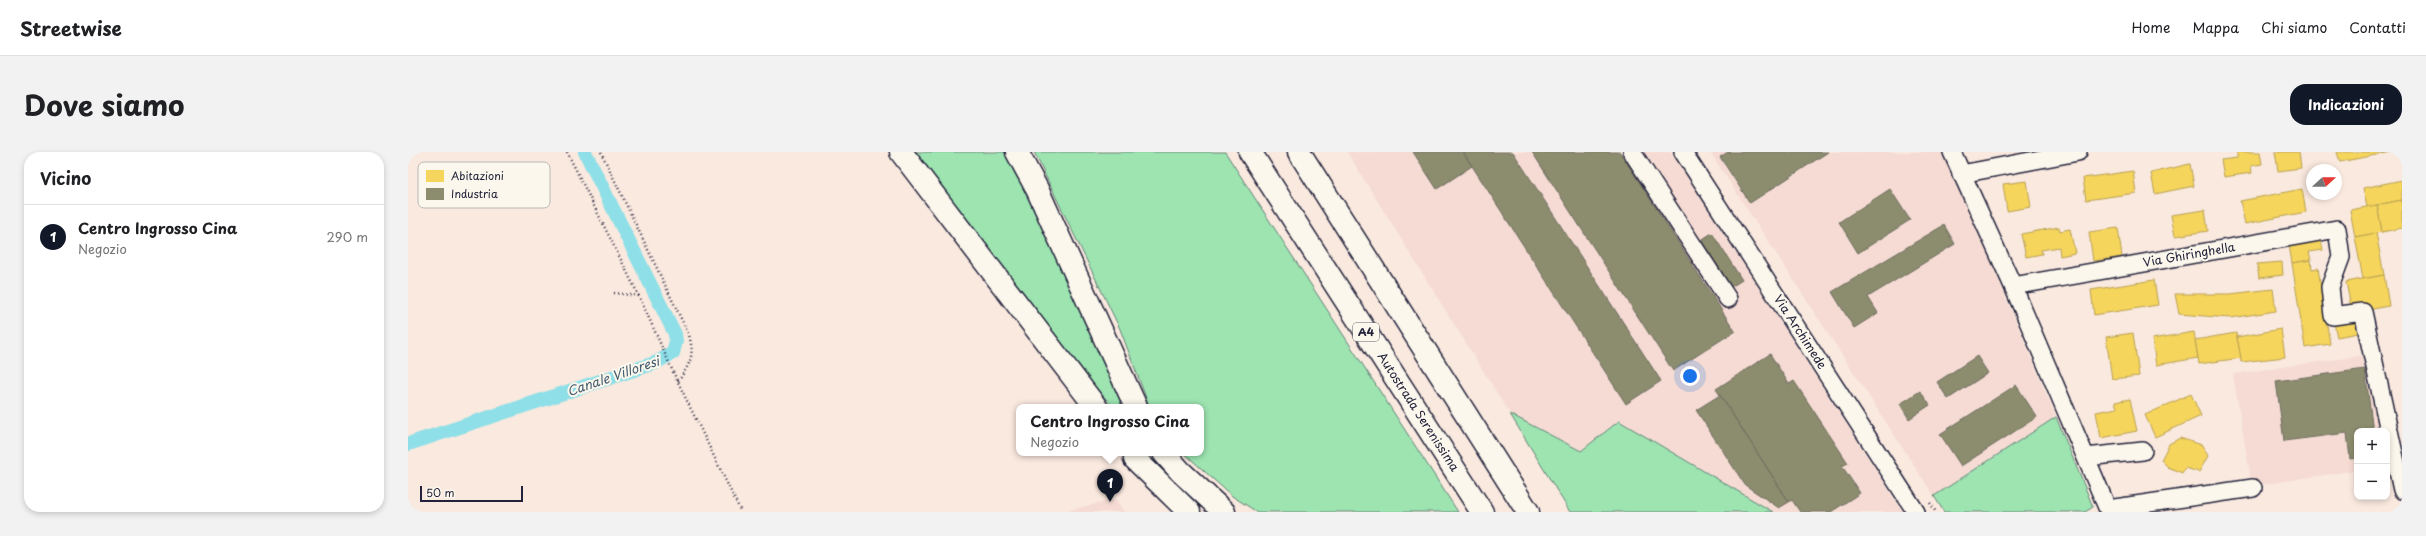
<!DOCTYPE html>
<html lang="it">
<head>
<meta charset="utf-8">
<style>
  :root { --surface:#fff; --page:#f2f2f2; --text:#202124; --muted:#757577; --line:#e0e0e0; --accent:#111827 }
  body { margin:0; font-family:"Playpen Sans",sans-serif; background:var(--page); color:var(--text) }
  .controls { position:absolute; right:12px; bottom:12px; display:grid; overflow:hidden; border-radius:8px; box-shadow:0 2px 6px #0003 }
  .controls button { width:36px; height:36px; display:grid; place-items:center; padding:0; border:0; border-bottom:1px solid var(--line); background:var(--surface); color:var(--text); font:20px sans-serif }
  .compass { position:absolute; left:1898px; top:12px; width:36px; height:36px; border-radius:50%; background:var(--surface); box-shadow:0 2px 6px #0003; rotate:69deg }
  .scale { position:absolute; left:12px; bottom:10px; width:103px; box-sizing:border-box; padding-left:4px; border:2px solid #22223b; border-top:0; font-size:11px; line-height:14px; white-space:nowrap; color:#22223b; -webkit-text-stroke:3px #fbf7ec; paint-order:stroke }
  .you { position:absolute; left:1282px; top:224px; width:14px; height:14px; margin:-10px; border:3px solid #fff; border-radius:50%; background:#1a73e8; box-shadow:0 0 0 6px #1a73e833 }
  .badge { display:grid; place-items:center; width:26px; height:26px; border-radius:50%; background:var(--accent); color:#fff; font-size:13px; font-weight:700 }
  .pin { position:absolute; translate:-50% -33px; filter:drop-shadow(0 1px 2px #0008) }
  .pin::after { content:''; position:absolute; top:21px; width:14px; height:12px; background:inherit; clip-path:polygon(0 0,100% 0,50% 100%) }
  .popup { position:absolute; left:608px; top:252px; width:188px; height:52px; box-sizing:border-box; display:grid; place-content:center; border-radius:8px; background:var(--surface); filter:drop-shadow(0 1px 3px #0005); font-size:13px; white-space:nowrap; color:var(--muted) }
  .popup b { font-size:15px; color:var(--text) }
  .popup::after { content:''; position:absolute; left:50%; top:100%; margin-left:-8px; border:8px solid transparent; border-top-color:var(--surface) }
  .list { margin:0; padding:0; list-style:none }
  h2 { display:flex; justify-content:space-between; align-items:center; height:52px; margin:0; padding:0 16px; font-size:17px }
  h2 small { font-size:13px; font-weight:400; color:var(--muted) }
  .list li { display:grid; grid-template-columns:26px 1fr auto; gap:12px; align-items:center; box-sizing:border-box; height:64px; padding:0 16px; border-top:1px solid var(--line) }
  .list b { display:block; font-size:15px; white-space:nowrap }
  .list p { margin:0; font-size:13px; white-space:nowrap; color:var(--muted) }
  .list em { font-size:13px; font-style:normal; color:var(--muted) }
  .map { position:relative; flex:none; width:1994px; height:360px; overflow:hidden; border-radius:16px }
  header { display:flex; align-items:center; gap:24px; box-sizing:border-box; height:56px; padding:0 20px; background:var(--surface); border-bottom:1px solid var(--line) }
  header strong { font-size:19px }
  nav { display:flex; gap:22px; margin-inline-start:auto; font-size:14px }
  .intro { display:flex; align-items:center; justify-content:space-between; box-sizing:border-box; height:96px; padding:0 24px }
  h1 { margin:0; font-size:28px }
  .button { padding:10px 18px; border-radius:16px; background:var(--accent); color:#fff; font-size:14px; font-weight:700 }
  main { display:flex; gap:24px; padding:0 24px }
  aside { flex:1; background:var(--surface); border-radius:16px; box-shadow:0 2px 6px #0003 }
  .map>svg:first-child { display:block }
  .built { fill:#f5dbd3 }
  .green { fill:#9de4b1; stroke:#608376 }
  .homes { fill:#f6d55c; stroke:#b69f52 }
  .industry { fill:#8c8c6e; stroke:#6c6c5f }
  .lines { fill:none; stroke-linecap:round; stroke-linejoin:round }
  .canal { stroke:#8edfe7; stroke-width:14 }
  .minor-casing { stroke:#22223b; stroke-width:20 }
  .highway-casing { stroke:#22223b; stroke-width:25 }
  .path { stroke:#22223b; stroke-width:2.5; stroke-dasharray:1 3; stroke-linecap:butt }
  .minor { stroke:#fbf7ec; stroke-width:17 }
  .highway { stroke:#fbf7ec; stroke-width:22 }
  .labels { text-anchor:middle; stroke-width:4; stroke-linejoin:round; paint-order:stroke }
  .shield { fill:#fbf7ec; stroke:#636270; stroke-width:1 }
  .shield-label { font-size:11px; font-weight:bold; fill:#22223b }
  .street-label { font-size:12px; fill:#22223b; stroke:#fbf7ec }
  .water-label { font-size:13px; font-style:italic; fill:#425b6f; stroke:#fbf7ec }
  .key { fill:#fbf7ec; stroke:#bab7b7; stroke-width:1 }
  .key-label { font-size:11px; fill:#22223b }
</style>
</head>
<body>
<header>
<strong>Streetwise</strong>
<nav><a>Home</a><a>Mappa</a><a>Chi siamo</a><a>Contatti</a></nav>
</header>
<div class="intro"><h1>Dove siamo</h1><a class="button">Indicazioni</a></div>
<main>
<aside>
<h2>Vicino<small></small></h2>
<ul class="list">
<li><span class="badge">1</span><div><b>Centro Ingrosso Cina</b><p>Negozio</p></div><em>290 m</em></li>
</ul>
</aside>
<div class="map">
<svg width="1994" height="360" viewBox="0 0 1994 360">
  <rect width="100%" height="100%" fill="#fae9df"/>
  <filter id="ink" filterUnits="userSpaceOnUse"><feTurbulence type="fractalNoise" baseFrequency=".025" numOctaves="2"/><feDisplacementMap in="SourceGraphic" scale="8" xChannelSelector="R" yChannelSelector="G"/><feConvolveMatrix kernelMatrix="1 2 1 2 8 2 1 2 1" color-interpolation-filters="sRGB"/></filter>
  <g filter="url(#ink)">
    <g class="built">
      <polygon points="939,0 1263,0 1495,360 1365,360 1211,269 1173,299 1102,262"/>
      <polygon points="1302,0 1537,0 1648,265 1526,344"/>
      <polygon points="1959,203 1973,279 1949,279 1949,318 1850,333 1843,328 1825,222"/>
      <polygon points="708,347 716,360 654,360"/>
    </g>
    <g class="green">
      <polygon points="507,0 601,0 715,248 715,253 705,255 691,239"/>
      <polygon points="626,0 817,0 1050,360 849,360 824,344 776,301 793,301 793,255 744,255 740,251 712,177"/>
      <polygon points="1102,262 1173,299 1211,269 1365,360 1162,360"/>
      <polygon points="1648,265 1685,355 1677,360 1536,360 1526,344"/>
    </g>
    <g class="homes">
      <polygon points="1829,0 1852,0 1854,12 1843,14 1844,21 1816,25 1813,8 1829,6"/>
      <polygon points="1867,0 1891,0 1893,16 1870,19"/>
      <polygon points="1929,0 1983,0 1932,10"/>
      <polygon points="1782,12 1786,34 1747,42 1743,21"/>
      <polygon points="1725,19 1728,41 1678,48 1675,26"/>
      <polygon points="1994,28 1994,48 1959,55 1955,36"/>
      <polygon points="1619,29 1623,55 1599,59 1595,32"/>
      <polygon points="1894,37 1898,60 1837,72 1832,49"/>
      <polygon points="1994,48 1994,76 1974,80 1969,53"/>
      <polygon points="1969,53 1974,80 1947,85 1942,58"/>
      <polygon points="1797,58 1800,79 1767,84 1763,63"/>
      <polygon points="1651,75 1652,79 1662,77 1667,101 1652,104 1651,95 1633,98 1634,102 1618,105 1613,82"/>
      <polygon points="1710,76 1714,105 1685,109 1681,80"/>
      <polygon points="1968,81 1976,123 1955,127 1947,85"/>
      <polygon points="1913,88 1915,98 1901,100 1903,108 1884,111 1881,93"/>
      <polygon points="1903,108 1904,117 1910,116 1922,192 1897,196 1884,111"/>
      <polygon points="1874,110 1875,123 1851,126 1849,112"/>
      <polygon points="1976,123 1981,154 1960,158 1959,152 1943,155 1938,130"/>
      <polygon points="1746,128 1750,153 1686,163 1683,138"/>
      <polygon points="1865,137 1868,159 1822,166 1771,162 1767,142 1822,142"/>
      <polygon points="1954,166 1956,180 1929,185 1926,171"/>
      <polygon points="1873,177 1877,205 1833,210 1829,185"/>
      <polygon points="1786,180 1790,206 1748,213 1744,187"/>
      <polygon points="1725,181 1731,224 1704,227 1698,185"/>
      <polygon points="1828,181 1833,206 1791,212 1787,188"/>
      <polygon points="1783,242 1793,264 1747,285 1737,263"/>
      <polygon points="1722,247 1729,279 1693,286 1688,260 1709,256 1707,250"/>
      <polygon points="1772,286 1794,293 1800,304 1791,320 1777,316 1774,321 1760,315 1753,308 1761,292"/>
    </g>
    <g class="industry">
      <polygon points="1005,0 1055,0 1064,14 1029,37"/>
      <polygon points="1055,0 1105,0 1253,229 1218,252"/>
      <polygon points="1124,0 1212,0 1327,179 1265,219"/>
      <polygon points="1320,0 1420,0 1342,51 1312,5"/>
      <polygon points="1482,37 1502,68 1450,101 1431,70"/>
      <polygon points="1536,73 1547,92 1460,145 1470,161 1446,176 1424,140"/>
      <polygon points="1304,81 1334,128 1320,137 1290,90"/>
      <polygon points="1362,202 1381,232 1386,229 1440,311 1434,314 1452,341 1423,360 1392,360 1384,348 1381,350 1308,237"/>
      <polygon points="1569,204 1580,221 1540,247 1529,230"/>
      <polygon points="1957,217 1965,279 1949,279 1949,306 1942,307 1939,281 1876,289 1868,229"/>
      <polygon points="1608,233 1629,265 1553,314 1532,282"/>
      <polygon points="1512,239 1522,253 1501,267 1492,252"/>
      <polygon points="1312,243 1381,350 1371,356 1337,333 1288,258"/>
    </g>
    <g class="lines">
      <polyline class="canal" points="0,292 247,211 265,201 268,189 267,182 177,0"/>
      <defs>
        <g id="minor">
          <polyline points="1224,0 1320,147"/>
          <polyline points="1275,0 1508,360"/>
          <polyline points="1544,0 1605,134 1701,360"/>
          <polyline points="1553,22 1670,0"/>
          <polyline points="1605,134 1929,77 1933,105 1922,135 1925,164 1955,160 1994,338"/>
          <polyline points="1678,305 1735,299"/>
          <polyline points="1700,357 1845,336"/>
        </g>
        <g id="highway">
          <polyline points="493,0 688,255"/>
          <polyline points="609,0 629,37 728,255"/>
          <polyline points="842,0 1074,360"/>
          <polyline points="891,0 1120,360"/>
          <polyline points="756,301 773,320 816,360"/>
          <polyline points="727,307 781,360"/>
        </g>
      </defs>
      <use href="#minor" class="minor-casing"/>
      <use href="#highway" class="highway-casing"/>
      <g class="path">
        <polyline points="159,0 231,144 266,222 333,360"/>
        <path d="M193 0 281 183C287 205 282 211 270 230"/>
        <polyline points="206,141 231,144"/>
        <polyline points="1522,351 1528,360"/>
      </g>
      <use href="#minor" class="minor"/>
      <use href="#highway" class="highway"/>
    </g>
  </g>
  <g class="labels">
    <rect class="shield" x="945" y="171" width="26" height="18" rx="3"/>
    <g class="shield-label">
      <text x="958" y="184">A4</text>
    </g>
    <g class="street-label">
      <text transform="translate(1781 103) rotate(-10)" y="4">Via Ghiringhella</text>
      <text transform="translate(1392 180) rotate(57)" y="4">Via Archimede</text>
      <text transform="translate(1010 260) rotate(57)" y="4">Autostrada Serenissima</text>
    </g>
    <g class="water-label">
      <text transform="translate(205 224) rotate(-19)" y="5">Canale Villoresi</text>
    </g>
  </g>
  <rect x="10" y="10" width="132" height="46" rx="6" class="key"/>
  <rect x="18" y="18" width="18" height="12" fill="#f6d55c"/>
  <rect x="18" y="36" width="18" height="12" fill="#8c8c6e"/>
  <g class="key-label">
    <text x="43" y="28">Abitazioni</text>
    <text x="43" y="46">Industria</text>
  </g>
</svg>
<div class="controls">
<button>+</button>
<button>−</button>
</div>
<svg class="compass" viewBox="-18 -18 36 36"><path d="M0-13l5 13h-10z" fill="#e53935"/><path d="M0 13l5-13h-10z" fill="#757577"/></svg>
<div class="scale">50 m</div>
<div class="you"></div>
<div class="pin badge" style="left:702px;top:350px">1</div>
<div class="popup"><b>Centro Ingrosso Cina</b>Negozio</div>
</div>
</main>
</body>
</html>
